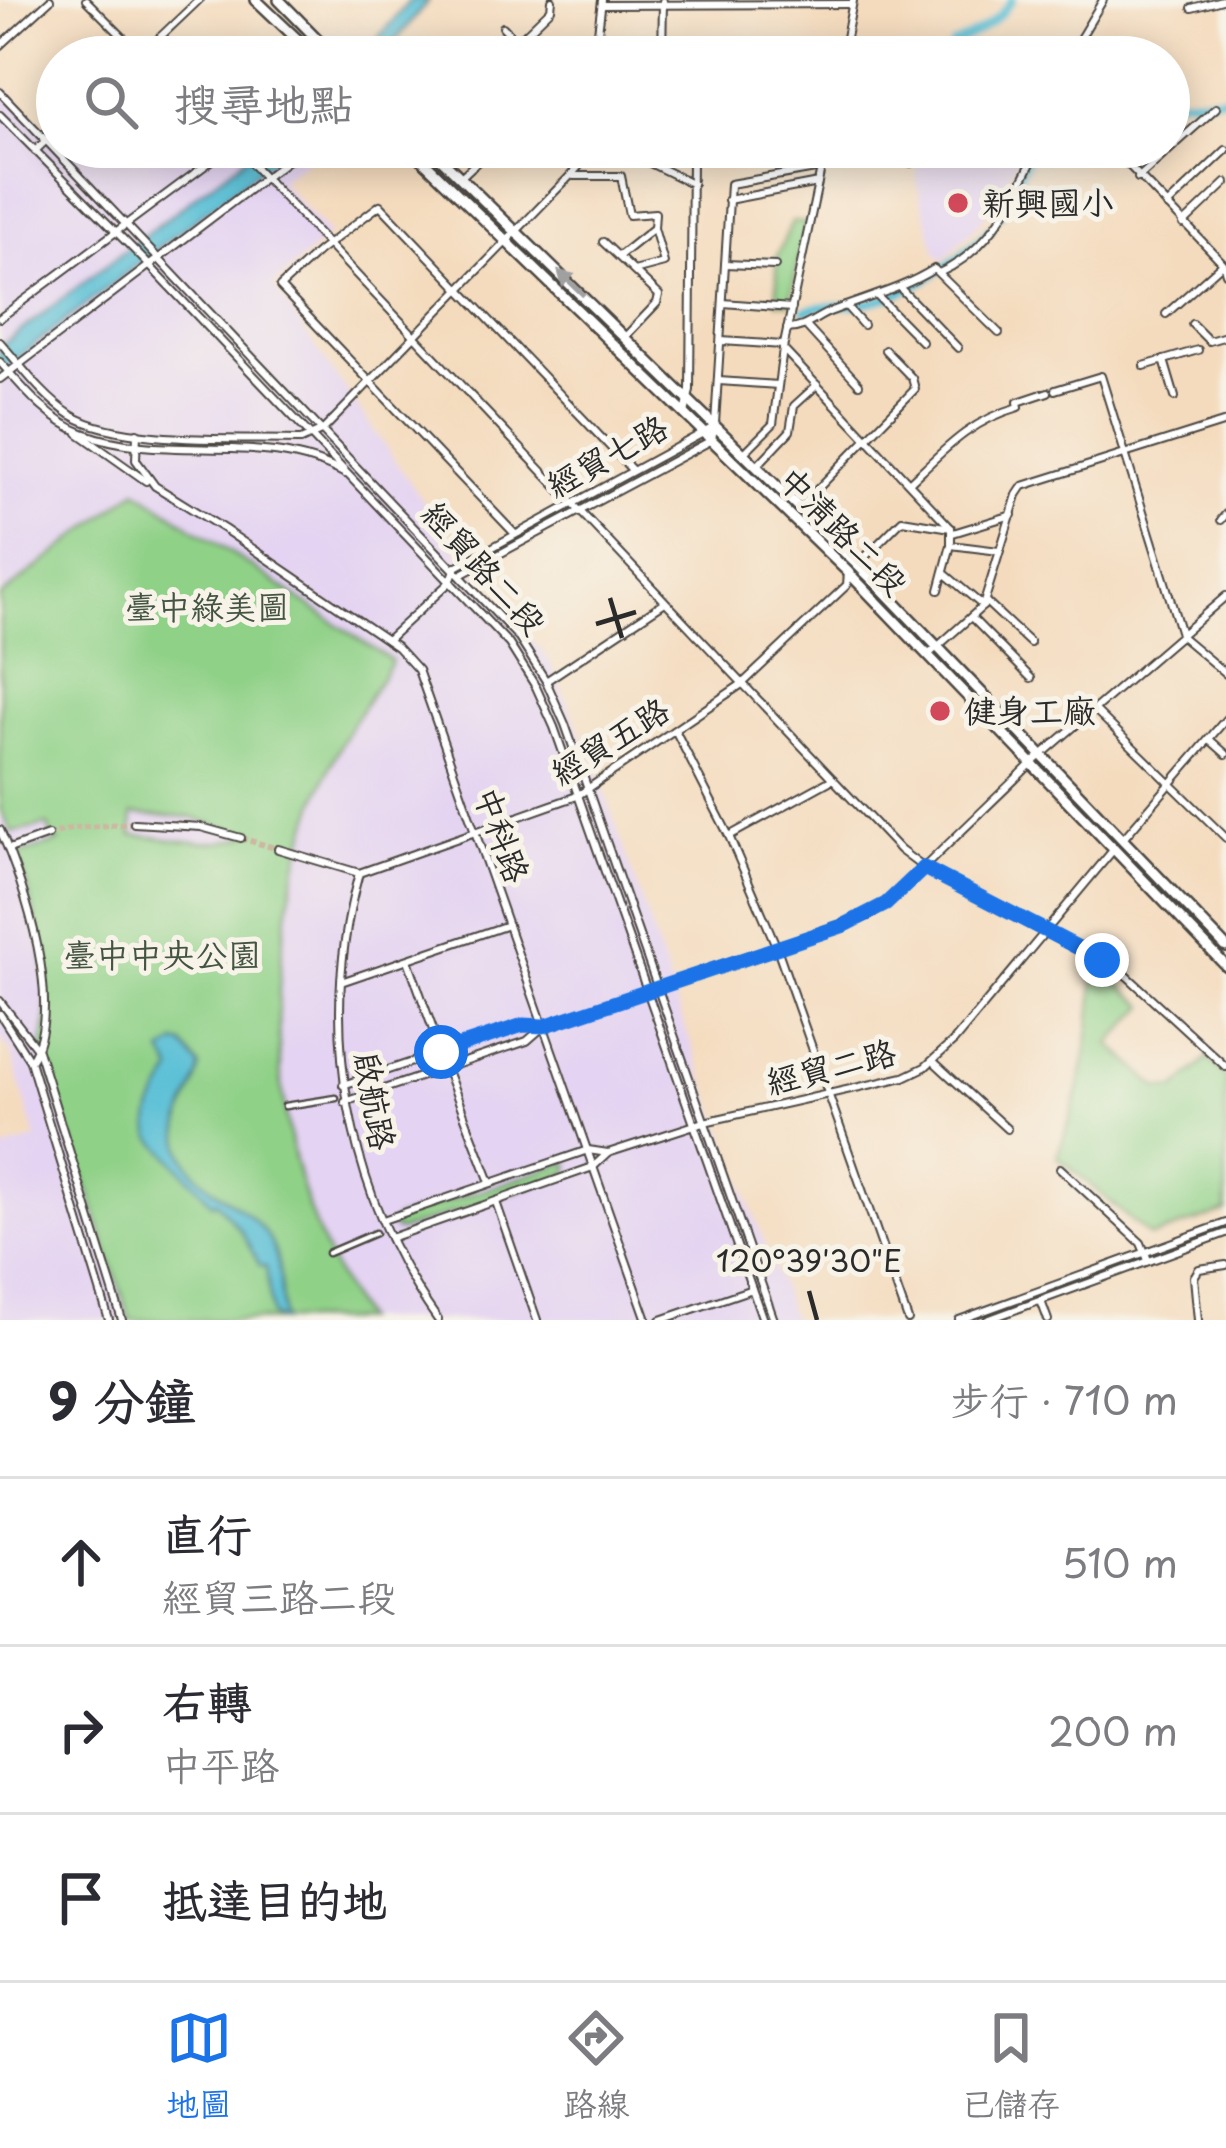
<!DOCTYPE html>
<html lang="zh-TW">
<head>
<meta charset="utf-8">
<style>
  :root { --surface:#fff; --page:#f7f7f7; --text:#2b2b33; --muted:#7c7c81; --line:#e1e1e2; --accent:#1a73e8 }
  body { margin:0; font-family:"Playpen Sans","LXGW WenKai TC",sans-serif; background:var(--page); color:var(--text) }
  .stop { position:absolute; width:36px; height:36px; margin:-27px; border:9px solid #1a73e8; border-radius:50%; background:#fff }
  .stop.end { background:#1a73e8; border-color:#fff; box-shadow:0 3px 12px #0008 }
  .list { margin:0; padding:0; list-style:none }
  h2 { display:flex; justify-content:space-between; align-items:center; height:156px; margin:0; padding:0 48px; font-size:51px }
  h2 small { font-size:39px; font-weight:400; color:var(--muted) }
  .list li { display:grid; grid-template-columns:78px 1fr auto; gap:36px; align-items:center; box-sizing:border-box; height:168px; padding:0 48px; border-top:3px solid var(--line) }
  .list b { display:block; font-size:45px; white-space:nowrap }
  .list p { margin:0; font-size:39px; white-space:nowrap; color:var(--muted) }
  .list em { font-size:39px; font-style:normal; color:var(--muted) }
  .icon { flex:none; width:66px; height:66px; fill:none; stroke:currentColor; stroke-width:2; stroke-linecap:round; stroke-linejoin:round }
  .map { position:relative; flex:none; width:1226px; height:1320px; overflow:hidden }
  .search { position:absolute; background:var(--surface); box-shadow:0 6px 30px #0003; left:36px; right:36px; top:36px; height:132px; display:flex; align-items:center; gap:30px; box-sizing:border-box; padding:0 42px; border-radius:66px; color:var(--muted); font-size:45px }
  .sheet { height:660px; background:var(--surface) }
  nav { display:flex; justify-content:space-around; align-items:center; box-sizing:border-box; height:168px; border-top:3px solid var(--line); background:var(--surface); font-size:33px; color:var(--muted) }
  nav a { display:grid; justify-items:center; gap:6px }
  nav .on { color:var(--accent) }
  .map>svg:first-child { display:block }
  .built { fill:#e4d3f2 }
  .green { fill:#90d188; stroke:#5e7e5a; stroke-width:3; fill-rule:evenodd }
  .water { fill:#59bfd6; stroke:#427580; stroke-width:3 }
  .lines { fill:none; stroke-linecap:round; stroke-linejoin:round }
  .canal { stroke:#59bfd6; stroke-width:8 }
  .tertiary-tunnel { stroke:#ccb8a1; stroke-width:6; stroke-dasharray:6 3; stroke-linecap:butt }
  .pedestrian-casing { stroke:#494541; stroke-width:9 }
  .minor-casing { stroke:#494541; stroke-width:10 }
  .tertiary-casing { stroke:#494541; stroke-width:10 }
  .primary-casing { stroke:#494541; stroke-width:14 }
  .pedestrian { stroke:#fff; stroke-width:4.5 }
  .minor { stroke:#fff; stroke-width:6 }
  .tertiary { stroke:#fff; stroke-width:6 }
  .primary { stroke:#fff; stroke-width:9 }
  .oneway { fill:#a0a0a0 }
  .route { stroke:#1a73e8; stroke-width:15 }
  .ticks { fill:none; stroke:#2b2b2b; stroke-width:4.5 }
  .poi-dot { fill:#d1495b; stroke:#f7f3e8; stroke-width:4.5 }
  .labels { text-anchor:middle; stroke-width:10; stroke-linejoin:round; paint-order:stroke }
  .poi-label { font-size:33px; fill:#2b2b2b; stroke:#f7f3e8; text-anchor:start }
  .street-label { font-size:33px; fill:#2b2b2b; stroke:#f7f3e8 }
  .park-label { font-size:33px; fill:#445442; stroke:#f7f3e8 }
  .ticks-label { font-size:30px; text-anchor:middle; fill:#2b2b2b; stroke:#f7f3e8; stroke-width:10; stroke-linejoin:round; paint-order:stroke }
</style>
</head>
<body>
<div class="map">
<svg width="1226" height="1320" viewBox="0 0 1226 1320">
  <rect width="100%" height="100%" fill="#f7f3e8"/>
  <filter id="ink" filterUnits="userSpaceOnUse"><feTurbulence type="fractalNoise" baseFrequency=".00833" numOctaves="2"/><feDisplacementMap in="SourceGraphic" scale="24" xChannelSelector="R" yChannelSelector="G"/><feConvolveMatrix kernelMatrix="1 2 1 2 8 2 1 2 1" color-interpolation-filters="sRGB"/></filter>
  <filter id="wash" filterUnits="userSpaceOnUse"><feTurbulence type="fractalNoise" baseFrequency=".004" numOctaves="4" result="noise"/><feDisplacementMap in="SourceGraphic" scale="48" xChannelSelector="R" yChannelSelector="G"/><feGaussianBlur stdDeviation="2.7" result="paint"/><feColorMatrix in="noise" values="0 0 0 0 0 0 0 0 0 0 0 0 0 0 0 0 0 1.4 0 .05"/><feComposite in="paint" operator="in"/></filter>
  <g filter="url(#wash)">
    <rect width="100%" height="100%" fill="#f4dbbe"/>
    <g class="built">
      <polygon points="192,33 240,57 165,57"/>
      <polygon points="0,82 57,140 57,147 324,147 280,181 329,235 273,286 461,555 549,660 597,769 678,1008 793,1320 0,1320 0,1151 36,1139 11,1052 0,1038"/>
      <polygon points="925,147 1024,147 983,219 943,260 936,252 917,183 917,164"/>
    </g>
    <g class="green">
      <polygon points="792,222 806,223 790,303 777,302 777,256"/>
      <path d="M137 490 392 661C368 699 341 738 324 781 256 952 260 1162 363 1320H130L42 1047C56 983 36 916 18 855L59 842 51 837 48 825 12 833 0 809V597ZM133 814 190 817 234 830 253 832C218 852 171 837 132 835Z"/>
      <path d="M1100 969 1146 1006 1110 1044 1158 1088 1176 1089 1208 1058 1226 1077V1212L1150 1237 1057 1156C1080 1097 1093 1037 1094 973Z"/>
      <polygon points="564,1163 570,1164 568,1173 400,1231 394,1230 392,1224 396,1219"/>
    </g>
    <g class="water">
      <polygon points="410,0 429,0 383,57 362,57"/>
      <polygon points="259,147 288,147 0,372 0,347"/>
      <path d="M176 1043 183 1045 200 1067C197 1092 178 1111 180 1137 183 1187 247 1200 269 1239 283 1264 280 1293 283 1320L272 1316 266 1267 260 1266 242 1233 216 1201 212 1203 152 1137C144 1111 162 1094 173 1071L163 1053Z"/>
    </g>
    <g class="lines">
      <g class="canal">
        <path d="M948 57 953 45C976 35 998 21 1012 0"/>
        <polyline points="1169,100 1226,97"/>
        <polyline points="1000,215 1033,147"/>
        <path d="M805 311C824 303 842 307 860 304 909 297 958 262 991 228"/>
      </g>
    </g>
  </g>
  <g filter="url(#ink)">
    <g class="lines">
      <g class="tertiary-tunnel">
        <polyline points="48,835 74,828 134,823"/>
        <polyline points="241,838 278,849"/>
      </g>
      <defs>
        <g id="pedestrian">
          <polyline points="285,1106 336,1098"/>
          <polyline points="328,1253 375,1233"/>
        </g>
        <g id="minor">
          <polyline points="86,0 140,54"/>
          <polyline points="602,5 852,4"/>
          <polyline points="503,27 532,57"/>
          <polyline points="1081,37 1115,57"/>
          <polyline points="518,41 551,9 552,0"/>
          <polyline points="0,46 50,0"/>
          <polyline points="139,57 199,0"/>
          <polyline points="595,57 602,0"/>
          <polyline points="662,57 663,1"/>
          <polyline points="847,57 845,43 853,1"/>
          <polyline points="1069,57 1103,0"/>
          <polyline points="236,147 900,850 924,868 1126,975 1226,1067"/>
          <polyline points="617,147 693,184"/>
          <polyline points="791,147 792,150"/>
          <polyline points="891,147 911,163"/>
          <polyline points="1116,147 1116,152 1223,263 1226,273"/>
          <polyline points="35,151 57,130"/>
          <polyline points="574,176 621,176 629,215 655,213 654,228 619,256"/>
          <polyline points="461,177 493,147"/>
          <polyline points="1138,178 1216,108"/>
          <polyline points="728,200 818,183"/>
          <polyline points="1167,206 1226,150"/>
          <polyline points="1183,224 1226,183"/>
          <polyline points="603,242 659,295 657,303 624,338"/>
          <polyline points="725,264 775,266"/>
          <polyline points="634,271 664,263 654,228"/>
          <path d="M939 273C993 249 1014 197 1039 147"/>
          <polyline points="902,290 958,348"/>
          <polyline points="878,297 922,342"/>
          <polyline points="723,303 792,308"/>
          <polyline points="846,306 863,325"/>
          <polyline points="1166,314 1222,264"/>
          <polyline points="0,318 230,147"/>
          <polyline points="1192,324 1209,341 1226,336"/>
          <polyline points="806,326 859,384"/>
          <path d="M787 329C806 329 815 317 832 311 868 297 902 289 934 269L999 333"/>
          <polyline points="721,341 783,345"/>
          <polyline points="783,349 951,528 951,545 999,551"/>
          <polyline points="1164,360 1175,397"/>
          <polyline points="1144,366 1198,350"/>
          <polyline points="719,381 778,385"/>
          <polyline points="1055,390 1101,376 1182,637 1226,674"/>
          <polyline points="685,414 690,390 692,158 688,147"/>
          <polyline points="715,424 730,184 821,168"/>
          <polyline points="323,430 570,176 580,165 583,147"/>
          <polyline points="743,454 773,424 783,349 818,183 821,168 838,147"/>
          <polyline points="756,467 790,431 794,406 817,385"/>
          <path d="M910 482C946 448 970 421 1019 407L1018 402 1048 392"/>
          <polyline points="799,508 915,389 912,378 885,350"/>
          <polyline points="1221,520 1226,514"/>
          <polyline points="953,533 1012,515"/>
          <polyline points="515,534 280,287 318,252 380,205 632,470"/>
          <polyline points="858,564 902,520 951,528"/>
          <polyline points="944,573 983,606"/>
          <polyline points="939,590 951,545"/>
          <polyline points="985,601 1030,643"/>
          <polyline points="971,617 1031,678"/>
          <polyline points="928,655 983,606 1017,495 1023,486 1226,422"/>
          <polyline points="546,681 665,602"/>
          <polyline points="1095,710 1226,838"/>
          <polyline points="675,730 729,836 777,948 908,1320"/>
          <polyline points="1209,739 1226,754"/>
          <polyline points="577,796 742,684 847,585 848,572"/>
          <path d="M0 830C24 884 66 1010 30 1061"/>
          <polyline points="729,836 833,779"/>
          <polyline points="1123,839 1226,719"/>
          <polyline points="408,960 441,1052"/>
          <polyline points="341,982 508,925"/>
          <polyline points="933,1061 1007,1129"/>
          <polyline points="446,1068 490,1182"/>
          <polyline points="343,1085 523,1025 544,1026 867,916 886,904 1033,762 1226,596"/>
          <polyline points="345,1102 527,1041 543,1027"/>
          <polyline points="704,1122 904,1077 925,1067 954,1041 1114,849"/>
          <polyline points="1060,1168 1141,1243 1148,1260"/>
          <polyline points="496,1202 537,1320"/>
          <polyline points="1041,1301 1048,1320"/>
          <polyline points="661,1320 752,1289"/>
          <polyline points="1198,1320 1194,1277 1199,1269 1226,1265"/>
        </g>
        <g id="tertiary">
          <polyline points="1192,8 1222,0"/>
          <polyline points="0,92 518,637 546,681 565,724 774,1320"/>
          <polyline points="0,115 146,262 509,644 536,687 554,727 763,1320"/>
          <path d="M0 342C22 367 43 397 71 415 121 445 240 438 301 440L323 430"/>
          <path d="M0 362C24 389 48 420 83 433 167 465 265 429 345 474"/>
          <polyline points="0,379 305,147"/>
          <polyline points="78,433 146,481"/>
          <polyline points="137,433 136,460 155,486 224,529 397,647 418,670 647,1320"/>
          <polyline points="462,574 712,440 714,427"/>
          <polyline points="451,580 456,567 714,427"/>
          <polyline points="387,640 451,581"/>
          <polyline points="134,823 201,827 241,838"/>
          <polyline points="9,849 48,835"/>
          <polyline points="278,849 359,873 577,796"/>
          <path d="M359 873C317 1026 346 1191 438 1320"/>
          <polyline points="0,1001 38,1050 122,1320"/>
          <polyline points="0,1014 30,1061 109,1320"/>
          <polyline points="383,1220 588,1150 608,1153"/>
          <polyline points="390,1238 593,1167 608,1153 704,1122"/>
          <polyline points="959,1320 1226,1223"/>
          <polyline points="987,1320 1226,1233"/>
        </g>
        <g id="primary">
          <polyline points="256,0 316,57"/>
          <polyline points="279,0 335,57"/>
          <polyline points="409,147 848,572 1226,966"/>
          <polyline points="429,147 877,584 1226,947"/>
        </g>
      </defs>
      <use href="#pedestrian" class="pedestrian-casing"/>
      <use href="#minor" class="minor-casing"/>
      <use href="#tertiary" class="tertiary-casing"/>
      <use href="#primary" class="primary-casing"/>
      <use href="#pedestrian" class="pedestrian"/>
      <use href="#minor" class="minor"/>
      <use href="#tertiary" class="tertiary"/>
      <use href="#primary" class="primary"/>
    </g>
    <defs><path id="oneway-solid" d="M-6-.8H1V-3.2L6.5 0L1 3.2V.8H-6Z" transform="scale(3)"/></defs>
    <use class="oneway" href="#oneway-solid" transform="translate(571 283) rotate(-136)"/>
  </g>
  <g class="lines" filter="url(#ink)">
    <polyline class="route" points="441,1052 523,1025 544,1026 845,925 886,904 924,868 1102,960"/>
  </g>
  <path class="ticks" d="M610 598 622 638M596 624 636 612M809 1291 817 1320"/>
  <g class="poi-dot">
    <circle cx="958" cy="203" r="12"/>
    <circle cx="940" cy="711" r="12"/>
  </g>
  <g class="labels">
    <g class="poi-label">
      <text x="982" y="215">新興國小</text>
      <text x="964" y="723">健身工廠</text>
    </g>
    <g class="street-label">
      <text transform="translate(607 456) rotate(-29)" y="12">經貿七路</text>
      <text transform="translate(843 531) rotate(45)" y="12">中清路二段</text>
      <text transform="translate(484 568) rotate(48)" y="12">經貿路二段</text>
      <text transform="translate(610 741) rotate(-32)" y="12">經貿五路</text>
      <text transform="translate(502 835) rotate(70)" y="12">中科路</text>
      <text transform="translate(831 1067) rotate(-14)" y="12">經貿二路</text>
      <text transform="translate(375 1101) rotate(80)" y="12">啟航路</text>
    </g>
    <g class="park-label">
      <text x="207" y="619">臺中綠美圖</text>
      <text x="162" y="967">臺中中央公園</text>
    </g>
  </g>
  <g class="ticks-label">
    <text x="809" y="1272">120°39'30"E</text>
  </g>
</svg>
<div class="stop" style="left:441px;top:1052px"></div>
<div class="stop end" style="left:1102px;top:960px"></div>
<div class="search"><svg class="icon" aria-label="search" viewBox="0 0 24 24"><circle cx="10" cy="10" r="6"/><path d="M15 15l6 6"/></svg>搜尋地點</div>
</div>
<section class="sheet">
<h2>9 分鐘<small>步行 · 710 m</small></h2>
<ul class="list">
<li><svg class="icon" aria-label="ahead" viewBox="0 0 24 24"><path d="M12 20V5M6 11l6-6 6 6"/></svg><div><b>直行</b><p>經貿三路二段</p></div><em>510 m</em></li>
<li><svg class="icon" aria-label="right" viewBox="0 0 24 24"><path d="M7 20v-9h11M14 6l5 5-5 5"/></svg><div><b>右轉</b><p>中平路</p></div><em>200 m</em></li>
<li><svg class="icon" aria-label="arrive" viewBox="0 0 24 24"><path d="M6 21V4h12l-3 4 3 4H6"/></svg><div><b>抵達目的地</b></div></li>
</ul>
</section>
<nav>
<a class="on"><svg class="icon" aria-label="map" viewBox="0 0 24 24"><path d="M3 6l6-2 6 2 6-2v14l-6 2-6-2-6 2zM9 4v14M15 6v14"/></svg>地圖</a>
<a><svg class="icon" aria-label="directions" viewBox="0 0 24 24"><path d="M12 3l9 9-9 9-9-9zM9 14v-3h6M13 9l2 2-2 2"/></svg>路線</a>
<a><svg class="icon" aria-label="saved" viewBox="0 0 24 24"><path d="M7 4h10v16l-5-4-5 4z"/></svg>已儲存</a>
</nav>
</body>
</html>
